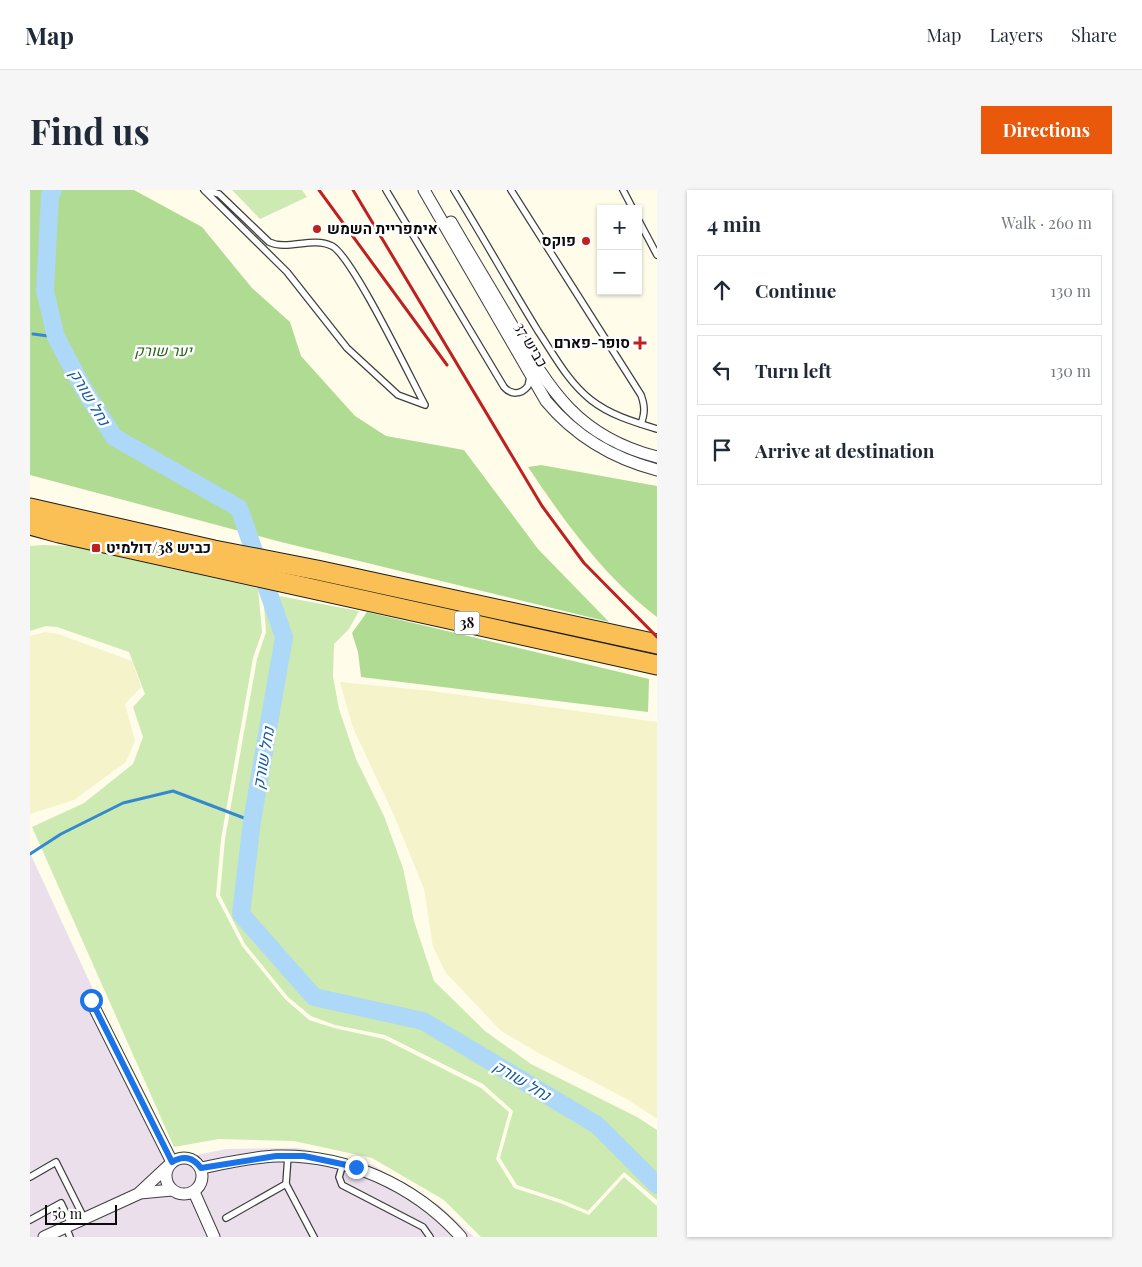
<!DOCTYPE html>
<html lang="en">
<head>
<meta charset="utf-8">
<style>
  :root { --surface:#fff; --page:#f6f6f7; --text:#1f2937; --muted:#747a83; --line:#e0e1e3; --accent:#ea580c }
  body { margin:0; font-family:"Playfair Display",Heebo,serif; background:var(--page); color:var(--text) }
  .controls { position:absolute; right:15px; top:15px; display:grid; overflow:hidden; border-radius:0px; box-shadow:0 1px 4px #0004 }
  .controls button { width:45px; height:45px; display:grid; place-items:center; padding:0; border:0; border-bottom:1px solid var(--line); background:var(--surface); color:var(--text); font:25px sans-serif }
  .scale { position:absolute; left:15px; bottom:12px; width:72px; box-sizing:border-box; padding-left:5px; border:2px solid #0b0b0b; border-top:0; font-size:14px; line-height:18px; white-space:nowrap; color:#0b0b0b; -webkit-text-stroke:4px #fff; paint-order:stroke }
  .stop { position:absolute; width:15px; height:15px; margin:-11px; border:4px solid #1a73e8; border-radius:50%; background:#fff }
  .stop.end { background:#1a73e8; border-color:#fff; box-shadow:0 1px 5px #0008 }
  .list { margin:0; padding:0; list-style:none }
  h2 { display:flex; justify-content:space-between; align-items:center; height:65px; margin:0; padding:0 20px; font-size:21px }
  h2 small { font-size:16px; font-weight:400; color:var(--muted) }
  .list li { display:grid; grid-template-columns:32px 1fr auto; gap:15px; align-items:center; box-sizing:border-box; height:70px; margin:0 10px 10px; padding:0 10px; border:1px solid var(--line); border-radius:0px }
  .list b { display:block; font-size:19px; white-space:nowrap }
  .list em { font-size:16px; font-style:normal; color:var(--muted) }
  .icon { flex:none; width:28px; height:28px; fill:none; stroke:currentColor; stroke-width:2; stroke-linecap:round; stroke-linejoin:round }
  .map { position:relative; flex:none; width:627px; height:1047px; overflow:hidden; border-radius:0px }
  header { display:flex; align-items:center; gap:30px; box-sizing:border-box; height:70px; padding:0 25px; background:var(--surface); border-bottom:1px solid var(--line) }
  header strong { font-size:24px }
  nav { display:flex; gap:28px; margin-inline-start:auto; font-size:18px }
  .intro { display:flex; align-items:center; justify-content:space-between; box-sizing:border-box; height:120px; padding:0 30px }
  h1 { margin:0; font-size:35px }
  .button { padding:12px 22px; border-radius:0px; background:var(--accent); color:#fff; font-size:18px; font-weight:700 }
  main { display:flex; gap:30px; padding:0 30px }
  aside { flex:1; background:var(--surface); border-radius:0px; box-shadow:0 1px 4px #0004 }
  .map>svg:first-child { display:block }
  .industrial { fill:#eadfeb }
  .farmland { fill:#f5f3ca }
  .green { fill:#cdeab3 }
  .forest { fill:#afdb92 }
  .lines { fill:none; stroke-linecap:round; stroke-linejoin:round }
  .stream { stroke:#3289d0; stroke-width:3 }
  .river { stroke:#add8f7; stroke-width:18 }
  .service-casing { stroke:#3e3e3e; stroke-width:8 }
  .minor-casing { stroke:#3e3e3e; stroke-width:13 }
  .trunk-casing { stroke:#1c1c1c; stroke-width:21 }
  .service { stroke:#fff; stroke-width:5.5 }
  .minor { stroke:#fff; stroke-width:11 }
  .trunk { stroke:#fac056; stroke-width:19 }
  .rail { stroke:#be2121; stroke-width:3 }
  .route { stroke:#1a73e8; stroke-width:6 }
  .poi-dot { fill:#be2121; stroke:#fff; stroke-width:2 }
  .labels { text-anchor:middle; stroke-width:5; stroke-linejoin:round; paint-order:stroke }
  .shield { fill:#fff; stroke:#545454; stroke-width:1 }
  .shield-label { font-size:14px; font-weight:bold; fill:#0b0b0b }
  .poi-label { font-size:15px; font-weight:bold; fill:#0b0b0b; stroke:#fff; text-anchor:start }
  .street-label { font-size:15px; fill:#0b0b0b; stroke:#fff }
  .park-label { font-size:15px; font-style:italic; fill:#26641b; stroke:#fff }
  .water-label { font-size:16px; font-style:italic; fill:#135b9f; stroke:#fff }
</style>
</head>
<body>
<header>
<strong>Map</strong>
<nav><a>Map</a><a>Layers</a><a>Share</a></nav>
</header>
<div class="intro"><h1>Find us</h1><a class="button">Directions</a></div>
<main>
<div class="map">
<svg width="627" height="1047" viewBox="0 0 627 1047">
  <rect width="100%" height="100%" fill="#fffcea"/>
  <polygon class="industrial" points="0,663 142,970 196,959 269,958 343,975 410,1016 444,1047 0,1047"/>
  <g class="farmland">
    <polygon points="15,442 28,444 102,471 111,497 95,514 105,551 96,572 44,610 0,624 0,446"/>
    <polygon points="310,492 402,501 627,532 627,929 597,909 512,865 471,841 416,783 403,757 394,699 363,623 323,538"/>
  </g>
  <g class="green">
    <polygon points="202,0 272,0 277,7 230,29"/>
    <polygon points="13,355 42,356 228,398 232,442 223,468 191,649 186,706 212,756 255,809 279,830 304,838 354,849 451,898 479,922 466,969 484,998 530,1013 559,1025 594,987 627,1016 627,1047 451,1047 414,1010 342,968 264,951 189,949 144,957 2,637 54,613 103,574 113,547 103,517 115,504 99,462 27,437 16,436 0,441 0,356"/>
    <polygon points="233,403 329,421 319,439 304,454 303,487 309,519 326,569 354,626 373,678 384,731 404,791 455,841 501,874 607,927 627,940 627,1010 594,982 558,1021 532,1010 487,995 470,968 483,921 453,894 355,845 305,835 281,826 258,807 215,754 190,705 195,649 227,469 236,442"/>
  </g>
  <g class="forest">
    <polygon points="0,0 104,0 172,37 222,98 260,132 271,166 325,226 356,246 434,260 508,359 579,432 247,351 0,285"/>
    <path d="M511 275 627 296V427C575 388 534 331 498 277Z"/>
    <polygon points="337,422 619,489 618,522 331,487 328,462 322,443"/>
  </g>
  <g class="lines">
    <g class="stream">
      <polyline points="3,144 26,147"/>
      <polyline points="0,664 31,644 93,613 143,601 222,631"/>
    </g>
    <polyline class="river" points="23,0 20,5 15,101 26,147 52,196 84,247 209,318 254,447 222,631 211,724 284,807 393,831 567,935 627,995"/>
    <defs>
      <g id="service">
        <path d="M174 0 257 82 317 158 368 205 395 215C381 189 322 66 302 56 282 46 258 61 239 52L189 4 176 0"/>
        <path d="M356 0 474 197C481 205 491 205 498 196L500 187"/>
        <path d="M424 0C453 47 479 94 508 141 524 165 538 192 561 210 580 225 604 232 627 239"/>
        <path d="M481 0 611 205C615 216 615 223 611 234"/>
        <polyline points="593,0 603,19"/>
        <polyline points="608,29 627,65"/>
        <polyline points="258,966 256,994 284,1047"/>
        <polyline points="313,974 309,987 312,995 393,1037 400,1047"/>
        <polyline points="0,987 26,972 54,1028"/>
        <polyline points="196,1028 256,994"/>
        <polyline points="0,1030 31,1013 41,1034"/>
        <polyline points="36,1037 40,1047"/>
      </g>
      <g id="minor">
        <path d="M394 0 516 211C546 247 582 268 627 280"/>
        <path d="M421 32C440 65 460 97 479 130 519 198 545 246 627 267"/>
        <polyline points="61,811 142,972"/>
        <circle cx="154" cy="986" r="18"/>
        <path d="M171 978C196 973 221 967 247 966 315 964 385 995 431 1047"/>
        <polyline points="164,1002 184,1047"/>
        <polyline points="110,1003 142,1000"/>
        <polyline points="14,1047 108,1004 138,976"/>
      </g>
      <g id="trunk">
        <polyline points="0,318 184,360 287,380 627,454"/>
        <polyline points="0,335 29,343 627,475"/>
      </g>
    </defs>
    <use href="#service" class="service-casing"/>
    <use href="#minor" class="minor-casing"/>
    <use href="#trunk" class="trunk-casing"/>
    <use href="#service" class="service"/>
    <use href="#minor" class="minor"/>
    <use href="#trunk" class="trunk"/>
    <g class="rail">
      <polyline points="289,0 417,175"/>
      <polyline points="323,0 512,316 554,373 627,447"/>
    </g>
  </g>
  <g class="lines">
    <path class="route" d="M61 810 142 972C153 965 163 967 171 978L246 966H274L326 977"/>
  </g>
  <g class="poi-dot">
    <circle cx="287" cy="39" r="5"/>
    <circle cx="556" cy="51" r="5"/>
    <path d="M607.5 145.5h5v5h5v5h-5v5h-5v-5h-5v-5h5z"/>
    <rect x="61" y="353" width="10" height="10" rx="2.5"/>
  </g>
  <g class="labels">
    <rect class="shield" x="424.5" y="421.5" width="25" height="23" rx="4"/>
    <g class="shield-label">
      <text x="437" y="438">38</text>
    </g>
    <g class="poi-label">
      <text x="297" y="44">אימפריית השמש</text>
      <text x="546" y="56" text-anchor="end">פוקס</text>
      <text x="600" y="158" text-anchor="end">סופר-פארם</text>
      <text x="76" y="363">כביש 38/דולמיט</text>
    </g>
    <g class="street-label">
      <text transform="translate(501 155) rotate(60)" y="5">כביש 37</text>
    </g>
    <g class="park-label">
      <text x="133" y="166">יער שורק</text>
    </g>
    <g class="water-label">
      <text transform="translate(60 207) rotate(59)" y="6">נחל שורק</text>
      <text transform="translate(233 568) rotate(-80)" y="6">נחל שורק</text>
      <text transform="translate(492 890) rotate(31)" y="6">נחל שורק</text>
    </g>
  </g>
</svg>
<div class="controls">
<button>+</button>
<button>−</button>
</div>
<div class="scale">50 m</div>
<div class="stop" style="left:61px;top:810px"></div>
<div class="stop end" style="left:326px;top:977px"></div>
</div>
<aside>
<h2>4 min<small>Walk · 260 m</small></h2>
<ul class="list">
<li><svg class="icon" aria-label="ahead" viewBox="0 0 24 24"><path d="M12 20V5M6 11l6-6 6 6"/></svg><div><b>Continue</b></div><em>130 m</em></li>
<li><svg class="icon" aria-label="left" viewBox="0 0 24 24"><path d="M17 20v-9H6M10 6l-5 5 5 5"/></svg><div><b>Turn left</b></div><em>130 m</em></li>
<li><svg class="icon" aria-label="arrive" viewBox="0 0 24 24"><path d="M6 21V4h12l-3 4 3 4H6"/></svg><div><b>Arrive at destination</b></div></li>
</ul>
</aside>
</main>
</body>
</html>
